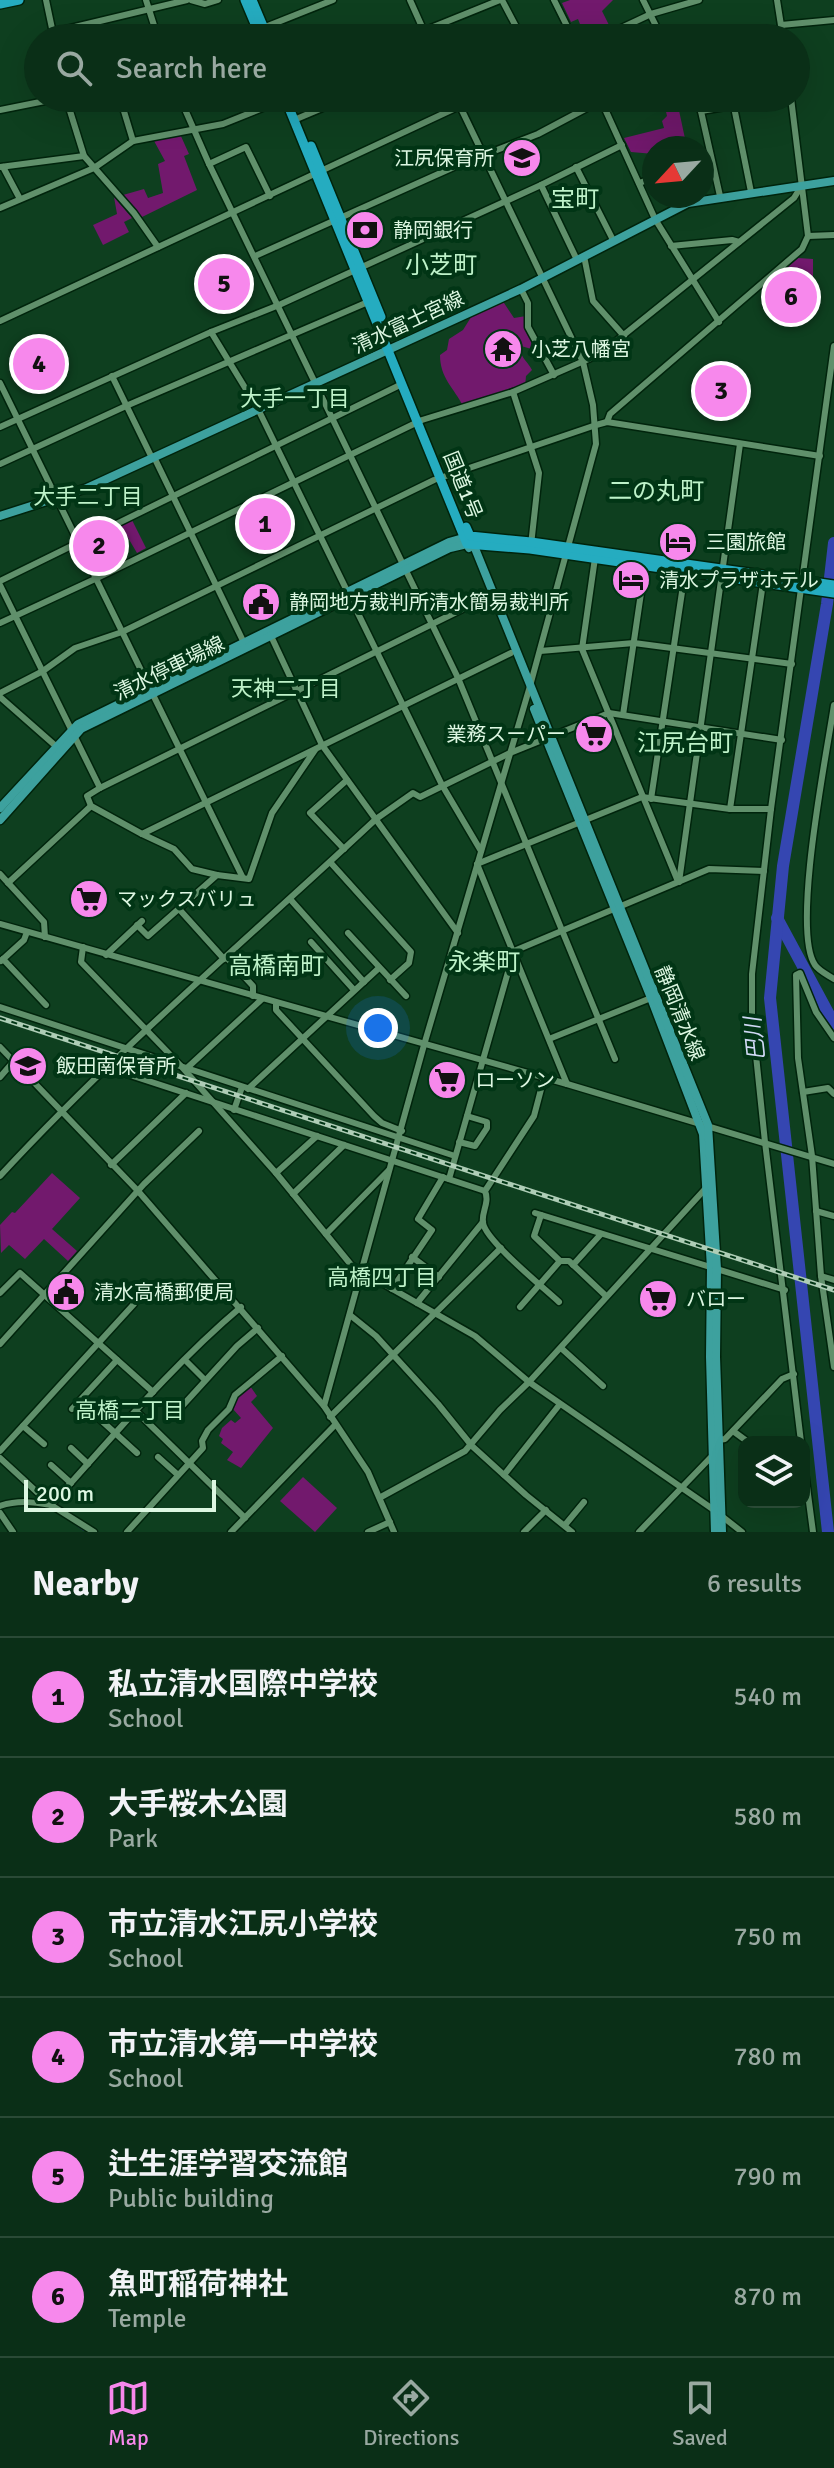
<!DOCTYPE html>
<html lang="en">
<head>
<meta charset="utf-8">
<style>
  :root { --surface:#0a2f17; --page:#183b24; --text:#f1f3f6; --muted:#99a9a1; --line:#2a4a36; --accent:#f788ec }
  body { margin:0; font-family:Signika,"Noto Sans JP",sans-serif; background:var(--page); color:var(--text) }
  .controls { position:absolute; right:24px; bottom:24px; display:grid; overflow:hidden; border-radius:16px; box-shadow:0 8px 32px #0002 }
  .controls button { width:72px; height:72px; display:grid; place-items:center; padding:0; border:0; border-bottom:2px solid var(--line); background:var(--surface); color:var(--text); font:40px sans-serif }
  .compass { position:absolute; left:642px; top:136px; width:72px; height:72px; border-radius:50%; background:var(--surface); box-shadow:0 8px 32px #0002; rotate:244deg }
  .scale { position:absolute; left:24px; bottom:20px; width:192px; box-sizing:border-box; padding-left:8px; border:4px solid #ddf7e2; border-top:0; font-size:22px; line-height:28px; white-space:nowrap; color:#ddf7e2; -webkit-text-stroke:6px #013515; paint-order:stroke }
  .you { position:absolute; left:378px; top:1028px; width:28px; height:28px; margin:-20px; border:6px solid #fff; border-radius:50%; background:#1a73e8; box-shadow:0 0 0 12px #1a73e833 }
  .badge { display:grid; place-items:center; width:52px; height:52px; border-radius:50%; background:var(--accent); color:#111; font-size:26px; font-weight:700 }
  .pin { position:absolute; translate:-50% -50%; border:4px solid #fff; box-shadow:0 2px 8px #0006 }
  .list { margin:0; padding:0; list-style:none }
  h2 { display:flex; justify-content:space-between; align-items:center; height:104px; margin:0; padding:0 32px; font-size:34px }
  h2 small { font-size:26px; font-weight:400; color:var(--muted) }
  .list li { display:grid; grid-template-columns:52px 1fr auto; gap:24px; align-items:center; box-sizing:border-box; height:120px; padding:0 32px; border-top:2px solid var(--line) }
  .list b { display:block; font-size:30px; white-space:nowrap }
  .list p { margin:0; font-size:26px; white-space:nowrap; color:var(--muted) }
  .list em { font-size:26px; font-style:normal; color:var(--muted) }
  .icon { flex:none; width:44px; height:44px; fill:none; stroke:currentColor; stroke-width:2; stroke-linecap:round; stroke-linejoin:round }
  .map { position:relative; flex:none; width:834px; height:1532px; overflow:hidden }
  .search { position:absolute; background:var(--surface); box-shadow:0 8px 32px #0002; left:24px; right:24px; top:24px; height:88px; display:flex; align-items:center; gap:20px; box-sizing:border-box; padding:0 28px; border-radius:44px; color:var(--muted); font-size:30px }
  .sheet { height:824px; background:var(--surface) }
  nav { display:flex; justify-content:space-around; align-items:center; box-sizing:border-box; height:112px; border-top:2px solid var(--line); background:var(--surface); font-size:22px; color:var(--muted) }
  nav a { display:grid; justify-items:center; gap:4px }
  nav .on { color:var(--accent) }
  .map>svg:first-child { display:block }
  .green { fill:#72196d }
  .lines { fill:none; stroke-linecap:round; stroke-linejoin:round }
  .stream { stroke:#3546b1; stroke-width:2 }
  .river { stroke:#3546b1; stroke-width:12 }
  .minor-casing { stroke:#00240c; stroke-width:9 }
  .major-casing { stroke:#00240c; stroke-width:11 }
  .highway-casing { stroke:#00240c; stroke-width:12 }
  .minor { stroke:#60906b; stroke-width:6 }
  .major { stroke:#3da19e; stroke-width:8 }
  .highway { stroke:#25acc0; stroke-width:9 }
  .rail-casing { stroke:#aecdb6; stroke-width:5 }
  .rail { stroke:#013515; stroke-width:2; stroke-dasharray:6; stroke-linecap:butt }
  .labels { text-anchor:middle; stroke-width:8; stroke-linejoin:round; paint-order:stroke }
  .poi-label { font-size:20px; fill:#ddf7e2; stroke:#013515; text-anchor:start }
  .street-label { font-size:20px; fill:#ddf7e2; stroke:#013515 }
  .neighbourhood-label { font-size:22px; fill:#bef2c9; stroke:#013515 }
  .water-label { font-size:22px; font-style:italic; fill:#d0d9f5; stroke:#013515 }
  .quarter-label { font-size:24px; fill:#bef2c9; stroke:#013515 }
</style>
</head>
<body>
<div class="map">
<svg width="834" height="1532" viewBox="0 0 834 1532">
  <rect width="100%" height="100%" fill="#0e3f1f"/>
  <g class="green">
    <polygon points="570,0 613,0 602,11 609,25 585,37 578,19 571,22 562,3"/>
    <polygon points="677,101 687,148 654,148 654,154 631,152 624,138 664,128 662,121 667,116 664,103"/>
    <polygon points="180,134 189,154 184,156 197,190 142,217 123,195 144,189 148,198 163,193 158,164 165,161 153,139"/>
    <polygon points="114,197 132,218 124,222 129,232 103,245 93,225 117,214"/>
    <polygon points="798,258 813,259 813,308 793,319 780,306 778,276"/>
    <path d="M500 303H504L514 318 526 316 527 330 535 350 521 346C519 358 528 361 532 370L526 376 525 387 463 406C454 388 440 378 440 355L447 350 449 339 463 330 473 314Z"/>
    <polygon points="131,518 146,548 137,553 127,536 112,544 121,561 97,573 82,543"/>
    <polygon points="52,1173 80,1198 52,1229 77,1251 68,1261 44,1239 25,1259 9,1245 1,1253 0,1225 12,1212 15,1213"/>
    <polygon points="250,1386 257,1396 251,1402 273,1428 241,1468 227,1460 233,1452 221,1443 223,1439 219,1436 222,1428 231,1420 235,1423 241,1418 232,1408 236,1397"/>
    <polygon points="303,1477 337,1508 315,1532 280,1501"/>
  </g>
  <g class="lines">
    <g class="stream">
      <polyline points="39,1506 55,1511"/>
      <polyline points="74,1523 84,1530"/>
    </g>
    <g class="river">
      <polyline points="777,918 834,1024"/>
      <polyline points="828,1532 770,998 783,866 827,604 834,543"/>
    </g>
    <defs>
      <g id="minor">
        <polyline points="46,0 54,38"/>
        <polyline points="146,0 158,38"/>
        <polyline points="191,0 205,4 218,0"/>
        <polyline points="410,0 427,38"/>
        <polyline points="502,0 522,38"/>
        <polyline points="554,0 573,38"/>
        <polyline points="643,0 662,38"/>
        <polyline points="777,0 783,38"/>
        <polyline points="781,25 834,20"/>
        <polyline points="54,32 187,0"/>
        <polyline points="238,38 333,0"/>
        <polyline points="406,38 500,0"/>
        <polyline points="600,38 651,14 699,0"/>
        <polyline points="66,98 84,156 134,213 158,247"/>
        <polyline points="120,98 133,141"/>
        <polyline points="180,98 209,164 458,678 615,1059"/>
        <polyline points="600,98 655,219 719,322"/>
        <polyline points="698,98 720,196"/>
        <polyline points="734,107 751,192"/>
        <polyline points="0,110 60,98"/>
        <polyline points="701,111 780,98"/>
        <polyline points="294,120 346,98"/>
        <polyline points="484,155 538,134 602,100"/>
        <polyline points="209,164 246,147 270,196"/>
        <polyline points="0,167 84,156"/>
        <polyline points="3,167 20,199"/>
        <polyline points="576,167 613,240"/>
        <polyline points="639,183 654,178"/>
        <polyline points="541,185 577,260"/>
        <polyline points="0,208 94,168 133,141 223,124 285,99"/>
        <polyline points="808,236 834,235"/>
        <polyline points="671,246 732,240 739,242"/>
        <polyline points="255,256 483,154"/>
        <polyline points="584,256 593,301 624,336"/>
        <polyline points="521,289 528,303 528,327 554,375"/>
        <polyline points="0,321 477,98"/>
        <polyline points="211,332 258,409 442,785 481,851"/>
        <polyline points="112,376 152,458"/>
        <polyline points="0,383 242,876"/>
        <polyline points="513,392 539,473 531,545"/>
        <polyline points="607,422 610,414 802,249 808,236 791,98"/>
        <polyline points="0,427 211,332 279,305 541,185 622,145"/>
        <polyline points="154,457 245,645"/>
        <polyline points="0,464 126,406 368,302"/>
        <polyline points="595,558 582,649 677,879"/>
        <polyline points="0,581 402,384"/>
        <polyline points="0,585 100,788 489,596"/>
        <polyline points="0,623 95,579 422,420 513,392 600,354 794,198 802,185"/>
        <polyline points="271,636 322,745 458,933"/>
        <polyline points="540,651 634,643 792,664"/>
        <polyline points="0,693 43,671 75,648 122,632 434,480 596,425 607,422 820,456"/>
        <polyline points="0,697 58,748"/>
        <path d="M834 705C827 752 791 930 815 965 819 971 828 975 834 979"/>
        <polyline points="623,715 645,566"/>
        <polyline points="100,788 87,796 91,806 142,834 511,653"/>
        <polyline points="651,799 685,572"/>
        <polyline points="730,809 763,583"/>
        <polyline points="142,834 174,849 192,869 217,875"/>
        <polyline points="344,849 310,813 347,780"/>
        <polyline points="330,862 411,952 409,963 390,980"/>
        <polyline points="0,874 44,922 45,937"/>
        <polyline points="679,882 740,444"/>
        <polyline points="8,883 91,806"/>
        <polyline points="290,899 364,982"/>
        <polyline points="179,909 224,959"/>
        <polyline points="0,924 567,1084 834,1164"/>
        <polyline points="137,925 148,936 217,875 249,879 272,813 315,750"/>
        <polyline points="348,933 406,996"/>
        <polyline points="311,942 354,990"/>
        <polyline points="83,947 81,962 181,1066 276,1173 352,1266 475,1336 529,1382 714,1510 742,1532"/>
        <polyline points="514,951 709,869 764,871"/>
        <polyline points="106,955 142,921"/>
        <polyline points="226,957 253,986 253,996"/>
        <polyline points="3,959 46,1005"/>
        <polyline points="1,961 24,940 27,932"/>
        <polyline points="276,1003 276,1010 374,1116 382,1123 402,1131"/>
        <polyline points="0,1007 455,1156"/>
        <polyline points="834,1038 816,1012 800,973 796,975 798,1058 812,1156 821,1276 834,1367"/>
        <polyline points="549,1039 651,998"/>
        <polyline points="0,1047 138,1191 324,1406 368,1472 394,1532"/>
        <polyline points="78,1058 485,1191"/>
        <polyline points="187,1068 262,999"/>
        <polyline points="0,1077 14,1061"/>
        <path d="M544 1078 534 1116 485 1191C490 1203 481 1212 483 1223 486 1241 544 1288 559 1302"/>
        <polyline points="567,1084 477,864 642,797 730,809 771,809"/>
        <polyline points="248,1089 379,968"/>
        <polyline points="803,1092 828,1088 834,1094"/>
        <polyline points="234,1110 242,1087"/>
        <polyline points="459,1142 475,1146 487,1128 487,1122 467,1116"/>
        <polyline points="111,1165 186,1093"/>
        <polyline points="276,1173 317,1136"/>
        <path d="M0 1176C117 1049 250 937 376 819L413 793 420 797 510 753 609 713 782 740"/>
        <polyline points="449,1179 514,951"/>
        <polyline points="293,1194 344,1145"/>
        <polyline points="816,1211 834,1216"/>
        <polyline points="535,1213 785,1290"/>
        <polyline points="541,1215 534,1236 560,1261"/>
        <polyline points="326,1234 389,1170"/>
        <polyline points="412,1257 439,1277"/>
        <polyline points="573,1265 601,1234"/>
        <polyline points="821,1276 834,1280"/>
        <polyline points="392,1289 432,1230 418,1219 443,1177"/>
        <polyline points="0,1293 20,1273 153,1392"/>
        <polyline points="417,1303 483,1222"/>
        <polyline points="520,1307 560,1261 569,1261 606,1296"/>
        <polyline points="350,1315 376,1336 438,1404 472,1446 526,1495 572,1532"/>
        <polyline points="0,1344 144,1184 199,1131"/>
        <polyline points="561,1348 603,1386"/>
        <polyline points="185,1360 205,1380"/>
        <polyline points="324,1406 424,1045 530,686 596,444 593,405 583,362 456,98"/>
        <polyline points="72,1409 117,1360"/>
        <polyline points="136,1411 245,1518"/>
        <polyline points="92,1412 137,1453"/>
        <polyline points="174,1415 237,1346 258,1328"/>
        <polyline points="330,1417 501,1248"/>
        <polyline points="23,1426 44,1444"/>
        <polyline points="733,1431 748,1442"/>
        <polyline points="719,1440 725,1439 782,1379 794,1374"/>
        <polyline points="801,1442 765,1142 752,1017 752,974 771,809 834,346"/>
        <polyline points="71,1448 88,1464"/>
        <polyline points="0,1451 134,1304"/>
        <polyline points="158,1457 178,1475"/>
        <polyline points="0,1458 51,1505 94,1532"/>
        <polyline points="804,1464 813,1532"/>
        <polyline points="51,1465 71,1483"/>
        <polyline points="504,1475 560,1404"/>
        <polyline points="381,1497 465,1451 500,1410 529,1382 706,1188"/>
        <path d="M51 1505C112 1438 171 1366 241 1307"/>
        <path d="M0 1506C18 1500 33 1502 51 1505"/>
        <polyline points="0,1513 13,1532"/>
        <polyline points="565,1525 584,1502"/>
        <polyline points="127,1532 203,1448 202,1441 208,1430 229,1409 235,1395 282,1356"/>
        <polyline points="231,1532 335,1425"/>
        <polyline points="368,1532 390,1522"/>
        <polyline points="524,1532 546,1510"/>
        <polyline points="639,1532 713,1455"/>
      </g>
      <g id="major">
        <polyline points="0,516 87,488 521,289 688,203 834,181"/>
        <polyline points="534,709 651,998 703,1134 711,1268 710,1357 715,1532"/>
        <polyline points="0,808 78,724 449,542 470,536 708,1125 717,1269 716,1357 722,1532"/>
        <polyline points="0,820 81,729 450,548 467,544 469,548"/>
      </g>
      <g id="highway">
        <polyline points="245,0 261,38"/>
        <polyline points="252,0 268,38"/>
        <polyline points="0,4 19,0"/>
        <polyline points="285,98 467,544 530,549 834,593"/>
        <polyline points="311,146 381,317"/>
        <polyline points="466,527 470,536 531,542 834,585"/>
      </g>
    </defs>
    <use href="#minor" class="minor-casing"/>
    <use href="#major" class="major-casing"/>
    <use href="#highway" class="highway-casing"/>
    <use href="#minor" class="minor"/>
    <use href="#major" class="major"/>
    <use href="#highway" class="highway"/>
    <defs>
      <polyline id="rail" points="0,1018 834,1290"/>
    </defs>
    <use href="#rail" class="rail-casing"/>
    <use href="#rail" class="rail"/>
  </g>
  <defs>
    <symbol id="school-disc" viewBox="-11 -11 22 22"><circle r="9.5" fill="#f788ec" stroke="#013515"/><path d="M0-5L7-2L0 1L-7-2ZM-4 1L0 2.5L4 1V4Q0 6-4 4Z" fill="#111"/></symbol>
    <symbol id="bank-disc" viewBox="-11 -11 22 22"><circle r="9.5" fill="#f788ec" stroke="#013515"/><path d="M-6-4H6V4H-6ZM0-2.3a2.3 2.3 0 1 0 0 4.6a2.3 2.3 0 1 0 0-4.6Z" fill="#111"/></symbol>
    <symbol id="temple-disc" viewBox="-11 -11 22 22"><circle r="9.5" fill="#f788ec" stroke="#013515"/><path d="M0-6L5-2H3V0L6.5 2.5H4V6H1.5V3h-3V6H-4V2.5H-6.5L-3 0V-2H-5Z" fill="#111"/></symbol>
    <symbol id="hotel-disc" viewBox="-11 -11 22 22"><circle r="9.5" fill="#f788ec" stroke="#013515"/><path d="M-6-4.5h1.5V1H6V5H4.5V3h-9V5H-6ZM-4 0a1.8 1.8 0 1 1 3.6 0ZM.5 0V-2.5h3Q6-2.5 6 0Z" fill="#111"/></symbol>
    <symbol id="civic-disc" viewBox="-11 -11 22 22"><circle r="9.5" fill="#f788ec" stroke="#013515"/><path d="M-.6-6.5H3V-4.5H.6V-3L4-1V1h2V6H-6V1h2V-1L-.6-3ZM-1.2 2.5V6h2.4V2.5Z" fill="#111"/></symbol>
    <symbol id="supermarket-disc" viewBox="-11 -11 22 22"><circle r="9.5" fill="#f788ec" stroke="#013515"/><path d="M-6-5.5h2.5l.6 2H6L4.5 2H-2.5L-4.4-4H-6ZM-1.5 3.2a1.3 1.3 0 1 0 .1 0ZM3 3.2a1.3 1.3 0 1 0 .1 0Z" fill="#111"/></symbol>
  </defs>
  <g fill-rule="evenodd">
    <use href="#school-disc" x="500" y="136" width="44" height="44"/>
    <use href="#bank-disc" x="343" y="208" width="44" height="44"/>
    <use href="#temple-disc" x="481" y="327" width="44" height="44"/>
    <use href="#hotel-disc" x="656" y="520" width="44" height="44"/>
    <use href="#hotel-disc" x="609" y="558" width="44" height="44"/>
    <use href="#civic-disc" x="239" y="580" width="44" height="44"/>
    <use href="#supermarket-disc" x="572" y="712" width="44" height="44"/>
    <use href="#supermarket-disc" x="67" y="877" width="44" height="44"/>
    <use href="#school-disc" x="6" y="1044" width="44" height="44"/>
    <use href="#supermarket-disc" x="425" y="1058" width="44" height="44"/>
    <use href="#civic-disc" x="44" y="1270" width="44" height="44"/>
    <use href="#supermarket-disc" x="636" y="1277" width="44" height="44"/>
  </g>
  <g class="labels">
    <g class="poi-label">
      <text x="494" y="165" text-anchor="end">江尻保育所</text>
      <text x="393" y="237">静岡銀行</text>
      <text x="531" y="356">小芝八幡宮</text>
      <text x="706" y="549">三園旅館</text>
      <text x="659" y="587">清水プラザホテル</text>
      <text x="289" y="609">静岡地方裁判所清水簡易裁判所</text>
      <text x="566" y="741" text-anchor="end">業務スーパー</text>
      <text x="117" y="906">マックスバリュ</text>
      <text x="56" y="1073">飯田南保育所</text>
      <text x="475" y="1087">ローソン</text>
      <text x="94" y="1299">清水高橋郵便局</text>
      <text x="686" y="1306">バロー</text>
    </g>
    <g class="street-label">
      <text transform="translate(408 322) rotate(-25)" y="7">清水富士宮線</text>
      <text transform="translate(463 485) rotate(68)" y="7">国道1号</text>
      <text transform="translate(169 668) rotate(-26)" y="7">清水停車場線</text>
      <text transform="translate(680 1013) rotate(68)" y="7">静岡清水線</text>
    </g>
    <g class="neighbourhood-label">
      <text x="295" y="406">大手一丁目</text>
      <text x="88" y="504">大手二丁目</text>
      <text x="286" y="696">天神二丁目</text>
      <text x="382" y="1285">高橋四丁目</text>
      <text x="130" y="1418">高橋二丁目</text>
    </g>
    <g class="water-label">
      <text transform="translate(754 1039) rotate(-96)" y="8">巴川</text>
    </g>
    <g class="quarter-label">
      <text x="575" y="207">宝町</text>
      <text x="441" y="273">小芝町</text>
      <text x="656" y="499">二の丸町</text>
      <text x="685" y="751">江尻台町</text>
      <text x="484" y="970">永楽町</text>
      <text x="276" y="974">高橋南町</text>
    </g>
  </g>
</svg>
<div class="controls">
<button><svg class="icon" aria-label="layers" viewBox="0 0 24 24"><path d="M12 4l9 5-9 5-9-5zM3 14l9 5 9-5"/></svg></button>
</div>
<svg class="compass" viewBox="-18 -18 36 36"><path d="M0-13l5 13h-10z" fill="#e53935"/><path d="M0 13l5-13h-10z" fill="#99a9a1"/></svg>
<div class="scale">200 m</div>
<div class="you"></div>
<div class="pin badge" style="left:265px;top:524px">1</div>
<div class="pin badge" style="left:99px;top:546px">2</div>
<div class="pin badge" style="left:721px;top:391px">3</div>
<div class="pin badge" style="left:39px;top:364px">4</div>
<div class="pin badge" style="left:224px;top:284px">5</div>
<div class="pin badge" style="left:791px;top:297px">6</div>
<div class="search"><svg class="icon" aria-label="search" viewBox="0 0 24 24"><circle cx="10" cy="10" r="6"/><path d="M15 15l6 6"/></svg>Search here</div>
</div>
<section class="sheet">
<h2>Nearby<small>6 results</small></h2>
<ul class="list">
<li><span class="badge">1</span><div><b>私立清水国際中学校</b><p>School</p></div><em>540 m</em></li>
<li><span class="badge">2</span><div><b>大手桜木公園</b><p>Park</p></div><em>580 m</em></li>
<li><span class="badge">3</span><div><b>市立清水江尻小学校</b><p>School</p></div><em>750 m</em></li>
<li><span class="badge">4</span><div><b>市立清水第一中学校</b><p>School</p></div><em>780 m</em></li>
<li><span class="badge">5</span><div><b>辻生涯学習交流館</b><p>Public building</p></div><em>790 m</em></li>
<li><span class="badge">6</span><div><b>魚町稲荷神社</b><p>Temple</p></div><em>870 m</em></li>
</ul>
</section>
<nav>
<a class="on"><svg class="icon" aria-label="map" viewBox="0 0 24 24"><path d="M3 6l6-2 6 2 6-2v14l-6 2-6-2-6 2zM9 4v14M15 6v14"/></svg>Map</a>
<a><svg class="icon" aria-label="directions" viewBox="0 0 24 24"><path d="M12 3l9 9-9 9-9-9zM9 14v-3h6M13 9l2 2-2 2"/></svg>Directions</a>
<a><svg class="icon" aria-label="saved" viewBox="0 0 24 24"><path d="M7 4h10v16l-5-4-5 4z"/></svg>Saved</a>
</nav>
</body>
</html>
